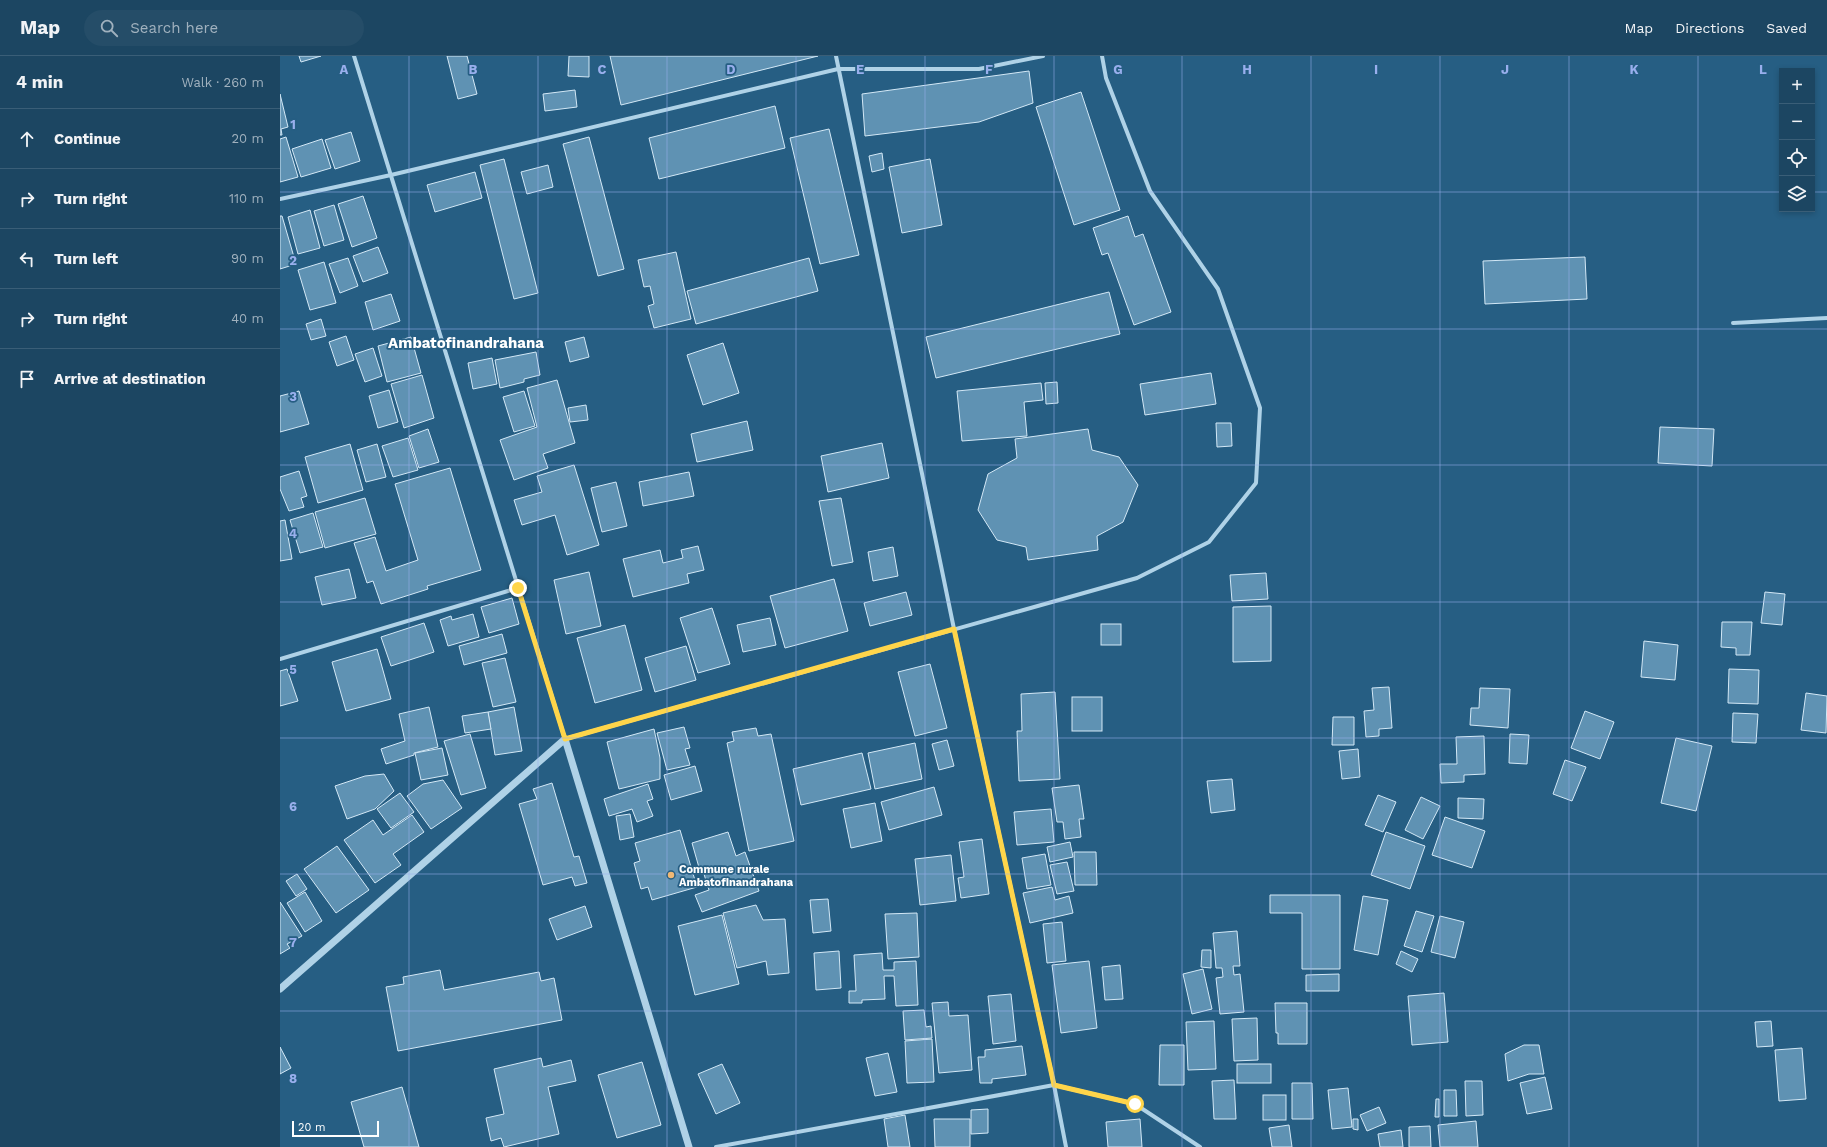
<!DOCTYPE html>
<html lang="en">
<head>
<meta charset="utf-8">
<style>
  :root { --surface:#1c4662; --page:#254d68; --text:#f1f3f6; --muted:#a0b1be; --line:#3a5e77 }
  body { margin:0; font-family:"Work Sans",sans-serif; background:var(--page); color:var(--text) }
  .controls { position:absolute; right:12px; top:12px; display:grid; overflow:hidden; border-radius:0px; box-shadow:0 2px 6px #0003 }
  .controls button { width:36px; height:36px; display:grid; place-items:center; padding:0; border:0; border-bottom:1px solid var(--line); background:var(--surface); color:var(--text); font:20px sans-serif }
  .scale { position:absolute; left:12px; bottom:10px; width:87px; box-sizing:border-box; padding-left:4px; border:2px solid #fff; border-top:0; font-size:11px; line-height:14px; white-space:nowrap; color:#fff; -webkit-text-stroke:3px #265e83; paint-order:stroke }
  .stop { position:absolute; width:12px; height:12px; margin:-9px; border:3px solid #ffd54a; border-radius:50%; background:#fff }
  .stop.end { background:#ffd54a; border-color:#fff; box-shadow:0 1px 4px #0008 }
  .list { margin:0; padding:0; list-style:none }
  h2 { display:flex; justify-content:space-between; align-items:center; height:52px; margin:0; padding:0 16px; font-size:17px }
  h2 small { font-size:13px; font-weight:400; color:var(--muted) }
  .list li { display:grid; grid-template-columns:26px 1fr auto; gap:12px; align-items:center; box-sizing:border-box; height:60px; padding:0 16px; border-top:1px solid var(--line) }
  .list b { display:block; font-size:15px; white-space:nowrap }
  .list em { font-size:13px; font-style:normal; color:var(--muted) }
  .icon { flex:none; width:22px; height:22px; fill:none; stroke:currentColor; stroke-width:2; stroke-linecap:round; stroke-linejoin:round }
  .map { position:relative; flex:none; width:1547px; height:1091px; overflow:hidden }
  header { display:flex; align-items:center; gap:24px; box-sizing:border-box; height:56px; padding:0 20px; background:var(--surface); border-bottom:1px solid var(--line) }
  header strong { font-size:19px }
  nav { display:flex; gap:22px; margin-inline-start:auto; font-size:14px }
  .search { width:280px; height:36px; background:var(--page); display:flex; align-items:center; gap:10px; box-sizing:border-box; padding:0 14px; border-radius:22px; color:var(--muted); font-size:15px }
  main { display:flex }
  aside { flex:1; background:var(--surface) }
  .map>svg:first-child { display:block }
  .building { fill:#5f92b3; stroke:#d3e8f6 }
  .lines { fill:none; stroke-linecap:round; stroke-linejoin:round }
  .minor { stroke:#afd2e7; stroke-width:4 }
  .tertiary { stroke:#afd2e7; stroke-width:7 }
  .route { stroke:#ffd54a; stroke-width:5 }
  .grid { fill:none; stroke:#99afed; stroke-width:1; stroke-opacity:0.55 }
  .poi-dot { fill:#f0b875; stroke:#265e83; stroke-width:1.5 }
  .labels { text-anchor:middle; stroke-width:3.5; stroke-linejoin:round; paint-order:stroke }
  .poi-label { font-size:11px; font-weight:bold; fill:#fff; stroke:#265e83; text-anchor:start }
  .district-label { font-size:15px; font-weight:bold; fill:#fff; stroke:#265e83 }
  .grid-label { font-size:13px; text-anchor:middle; font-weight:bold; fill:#99afed; stroke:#265e83; stroke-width:3.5; stroke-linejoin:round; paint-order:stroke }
</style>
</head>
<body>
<header>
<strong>Map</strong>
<div class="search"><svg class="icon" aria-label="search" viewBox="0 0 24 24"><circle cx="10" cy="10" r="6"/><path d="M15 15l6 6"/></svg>Search here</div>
<nav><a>Map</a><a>Directions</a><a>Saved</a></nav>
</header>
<main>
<aside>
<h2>4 min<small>Walk · 260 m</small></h2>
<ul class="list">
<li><svg class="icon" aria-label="ahead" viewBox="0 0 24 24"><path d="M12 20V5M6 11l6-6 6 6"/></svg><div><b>Continue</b></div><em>20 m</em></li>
<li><svg class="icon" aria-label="right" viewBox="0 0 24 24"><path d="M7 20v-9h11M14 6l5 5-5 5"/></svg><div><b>Turn right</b></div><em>110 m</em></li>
<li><svg class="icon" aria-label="left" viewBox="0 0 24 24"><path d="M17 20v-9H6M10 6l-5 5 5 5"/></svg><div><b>Turn left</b></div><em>90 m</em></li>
<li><svg class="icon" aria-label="right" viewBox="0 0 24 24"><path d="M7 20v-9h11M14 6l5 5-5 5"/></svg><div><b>Turn right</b></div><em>40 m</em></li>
<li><svg class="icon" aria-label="arrive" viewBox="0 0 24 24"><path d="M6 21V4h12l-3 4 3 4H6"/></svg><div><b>Arrive at destination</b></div></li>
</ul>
</aside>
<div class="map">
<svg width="1547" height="1091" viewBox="0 0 1547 1091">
  <rect width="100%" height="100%" fill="#265e83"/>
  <g class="building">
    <polygon points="19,0 41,0 21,6"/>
    <polygon points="167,0 187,0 197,38 178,43"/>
    <polygon points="289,0 309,0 309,21 288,20"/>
    <polygon points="330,0 538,0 341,49"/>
    <polygon points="749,15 753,47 699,66 585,80 582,38"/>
    <polygon points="295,34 297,51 265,55 263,38"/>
    <polygon points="801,36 840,154 794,169 756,51"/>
    <polygon points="0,38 8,71 1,73 2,79 0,79"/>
    <polygon points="495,50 505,92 379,123 369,82"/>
    <polygon points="549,73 579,199 540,208 510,82"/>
    <polygon points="71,76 80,105 55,113 45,84"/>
    <polygon points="6,81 18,121 0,126 0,83"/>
    <polygon points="309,81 344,213 318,220 283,88"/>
    <polygon points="42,83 51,112 21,121 12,93"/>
    <polygon points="602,97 604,113 592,116 589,100"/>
    <polygon points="224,103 258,237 234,243 200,109"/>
    <polygon points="650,103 662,169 622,177 609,111"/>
    <polygon points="268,109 273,131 247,138 241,116"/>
    <polygon points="195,116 202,142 155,156 147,129"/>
    <polygon points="83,140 97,182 72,191 58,148"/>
    <polygon points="54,149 64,184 44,190 34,155"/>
    <polygon points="30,154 40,192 18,198 8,161"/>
    <polygon points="0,160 2,160 16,208 0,213"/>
    <polygon points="848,160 855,181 863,178 891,256 854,269 828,197 822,199 813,172"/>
    <polygon points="98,191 108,217 83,226 73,200"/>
    <polygon points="396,196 411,263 374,272 368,250 374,248 370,230 364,231 358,204"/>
    <polygon points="1305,201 1307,243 1205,248 1203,205"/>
    <polygon points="68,202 78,230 60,237 49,208"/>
    <polygon points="529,202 538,235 416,268 407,235"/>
    <polygon points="44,206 56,247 30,254 18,214"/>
    <polygon points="829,236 840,278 656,322 646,281"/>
    <polygon points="111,238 120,265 93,274 85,246"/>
    <polygon points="41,263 46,280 31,284 26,268"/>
    <polygon points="66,280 74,304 57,310 49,286"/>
    <polygon points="131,281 141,317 107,326 98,290"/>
    <polygon points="304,281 309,301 290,306 285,286"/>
    <polygon points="443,287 459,337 423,349 407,299"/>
    <polygon points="93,292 102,320 85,326 75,298"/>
    <polygon points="256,296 260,319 244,323 244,326 220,332 215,304"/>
    <polygon points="212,302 217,328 193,333 188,307"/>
    <polygon points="931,317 936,348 865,359 860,328"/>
    <polygon points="142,319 154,362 124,372 111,328"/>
    <polygon points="277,324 295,387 263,398 268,412 234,424 220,384 257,371 247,332"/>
    <polygon points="777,326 778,347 766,348 765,327"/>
    <polygon points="761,327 763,344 744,346 747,380 682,385 677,335"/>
    <polygon points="109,334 118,366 98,372 89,340"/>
    <polygon points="19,335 29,368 0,376 0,340"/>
    <polygon points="244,335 255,370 234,376 223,341"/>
    <polygon points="306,349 308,364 290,366 288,352"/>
    <polygon points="467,365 473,394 417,406 411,378"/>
    <polygon points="936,367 951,367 952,390 937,391"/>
    <polygon points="1380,371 1434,373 1432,410 1378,407"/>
    <polygon points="148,373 159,406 139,412 129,380"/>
    <polygon points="808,373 812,394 839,401 858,429 843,466 817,480 818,494 748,504 746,491 717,484 698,454 708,418 737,402 735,383"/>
    <polygon points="128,382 138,414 113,421 102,390"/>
    <polygon points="602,387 609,422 548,436 541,400"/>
    <polygon points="70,388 83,434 38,447 25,401"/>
    <polygon points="97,388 106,421 86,426 77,394"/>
    <polygon points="294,409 319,489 287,499 275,459 242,469 234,444 262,436 257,420"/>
    <polygon points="170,412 201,514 147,530 148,533 101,548 93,525 87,527 74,487 95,481 106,515 138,504 115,428"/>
    <polygon points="19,415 27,440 21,442 24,451 9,455 0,433 0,421"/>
    <polygon points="409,416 414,440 363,450 359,426"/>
    <polygon points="336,426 347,470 322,476 311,432"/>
    <polygon points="85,442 96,478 45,492 35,456"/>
    <polygon points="561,442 573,506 552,510 539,445"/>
    <polygon points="33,457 43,491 20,497 10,464"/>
    <polygon points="5,464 12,503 0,505 0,465"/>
    <polygon points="418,490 424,514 407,518 409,527 353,541 343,503 380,494 383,507 403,502 401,494"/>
    <polygon points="613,491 618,520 593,525 588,496"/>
    <polygon points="69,513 76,542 42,549 35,521"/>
    <polygon points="309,516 321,570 286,578 274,524"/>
    <polygon points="986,517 988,543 952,545 950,519"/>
    <polygon points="554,523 568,575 505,592 490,540"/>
    <polygon points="626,536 632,559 590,570 584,547"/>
    <polygon points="1485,536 1505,538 1502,569 1481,567"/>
    <polygon points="232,542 239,568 209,577 201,551"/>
    <polygon points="991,550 991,605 953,606 953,551"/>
    <polygon points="432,552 450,608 418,617 400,562"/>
    <polygon points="193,558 199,581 168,590 160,564 171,560 172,564"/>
    <polygon points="490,562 496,589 463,596 457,569"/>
    <polygon points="1442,566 1472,566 1470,599 1456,599 1456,592 1441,591"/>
    <polygon points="144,567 154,596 111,610 101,581"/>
    <rect x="821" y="568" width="20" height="21"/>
    <polygon points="345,569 362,634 315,647 297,582"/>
    <polygon points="222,578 227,597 184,609 179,590"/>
    <polygon points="1364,585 1398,589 1395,624 1361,621"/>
    <polygon points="406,590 416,624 375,636 365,602"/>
    <polygon points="97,593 111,643 66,655 52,606"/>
    <polygon points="225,602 236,646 213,651 202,607"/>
    <polygon points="650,608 667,672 635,680 618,616"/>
    <polygon points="7,613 18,645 0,650 0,615"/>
    <polygon points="1449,613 1479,614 1478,648 1448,647"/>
    <polygon points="1109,631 1112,672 1099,673 1099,680 1086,681 1084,655 1094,654 1092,632"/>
    <polygon points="1200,632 1230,633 1228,672 1190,669 1191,652 1199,652"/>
    <polygon points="775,636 780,723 739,725 737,675 742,675 741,638"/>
    <polygon points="1526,637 1547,640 1546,677 1521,674"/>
    <rect x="792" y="641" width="30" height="34"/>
    <polygon points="149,651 158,691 134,697 134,699 106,708 101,693 125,685 119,658"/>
    <polygon points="234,651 242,695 215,699 208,656"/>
    <polygon points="1305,655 1334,666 1320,703 1291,692"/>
    <polygon points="208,656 211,673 185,677 182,660"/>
    <polygon points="1453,657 1478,658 1476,687 1452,686"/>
    <polygon points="1053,661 1074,661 1074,689 1052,689"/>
    <polygon points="404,671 410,692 405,693 410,709 387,714 377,677"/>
    <polygon points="476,672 478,680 491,678 514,785 469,795 447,687 454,685 452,676"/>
    <polygon points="374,673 380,702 380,723 339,733 327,686"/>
    <polygon points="190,678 206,732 181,739 164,685"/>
    <polygon points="1230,678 1249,679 1247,708 1229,707"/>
    <polygon points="1204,680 1205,718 1184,719 1184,726 1161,727 1160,708 1177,708 1176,681"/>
    <polygon points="1396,682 1432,690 1416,755 1381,747"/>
    <polygon points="667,684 674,710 659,714 652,688"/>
    <polygon points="635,687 642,723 595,733 588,697"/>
    <polygon points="162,692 168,719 141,724 135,697"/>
    <polygon points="1078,693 1080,721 1062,723 1059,695"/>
    <polygon points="582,697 591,733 521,749 513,713"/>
    <polygon points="1285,704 1306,711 1292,745 1273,738"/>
    <polygon points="415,710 422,735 391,744 384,719"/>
    <polygon points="104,718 114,735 95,753 67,763 55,730 85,720"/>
    <polygon points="952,723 955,754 931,757 927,725"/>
    <polygon points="163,724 182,752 151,773 127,740 143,728"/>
    <polygon points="272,727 294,801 299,800 307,827 295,830 292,821 263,829 239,748 257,743 253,733"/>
    <polygon points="368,728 373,743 367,745 373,760 357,766 352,753 329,760 324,743"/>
    <polygon points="799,729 804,763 799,763 801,781 785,783 783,766 777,766 772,732"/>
    <polygon points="654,731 662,759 609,774 601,746"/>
    <polygon points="120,737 134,756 111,772 97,753"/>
    <polygon points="1098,739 1116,746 1103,776 1085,769"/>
    <polygon points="1141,741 1160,750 1143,783 1125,774"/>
    <polygon points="1178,742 1204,743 1203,763 1178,762"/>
    <polygon points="595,747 602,785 571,792 563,753"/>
    <polygon points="771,753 774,786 737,789 734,756"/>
    <polygon points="350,758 354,781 340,784 336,760"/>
    <polygon points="132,759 144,776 113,798 121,809 95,827 64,784 93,764 103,779"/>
    <polygon points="1165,761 1205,775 1192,812 1152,799"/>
    <polygon points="400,774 417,831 372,844 368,831 361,833 354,807 360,805 355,787"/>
    <polygon points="448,776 456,800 465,796 479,835 422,856 415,839 429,834 423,815 420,815 412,787"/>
    <polygon points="1106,776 1145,790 1130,833 1091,819"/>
    <polygon points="702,783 709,838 681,842 678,822 684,821 679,786"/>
    <polygon points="790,786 793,801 770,806 767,791"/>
    <polygon points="57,790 89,834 56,857 24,813"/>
    <polygon points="794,796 816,796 817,829 795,829"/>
    <polygon points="765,798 771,829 747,833 742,802"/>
    <polygon points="671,799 676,845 640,849 635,803"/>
    <polygon points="787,806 794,835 777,838 770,809"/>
    <polygon points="17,818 27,833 16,840 6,825"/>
    <polygon points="772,831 775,844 789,840 793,857 750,867 743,837"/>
    <polygon points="25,836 42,865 25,876 7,847"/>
    <polygon points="990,839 1060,839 1060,913 1022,913 1022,857 990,857"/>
    <polygon points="1083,840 1108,844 1098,899 1074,894"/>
    <polygon points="548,843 551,875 533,877 530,844"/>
    <polygon points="0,846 22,880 7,888 10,892 0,898"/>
    <polygon points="476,849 483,864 505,863 509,917 488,919 486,905 457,912 443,857"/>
    <polygon points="305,850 312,871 277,884 269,863"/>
    <polygon points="1136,855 1154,860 1142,896 1124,890"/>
    <polygon points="637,857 639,901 608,903 605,858"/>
    <polygon points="442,859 459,928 415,939 398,870"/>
    <polygon points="1160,860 1184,866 1175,902 1151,896"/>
    <polygon points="782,866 786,905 767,907 763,868"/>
    <polygon points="957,875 960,910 953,910 954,919 960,918 964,956 940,958 936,922 943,921 942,912 936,912 933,877"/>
    <polygon points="922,894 931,894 931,912 921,911"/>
    <polygon points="559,895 561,932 536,934 534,897"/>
    <polygon points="1121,895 1138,903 1132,916 1116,908"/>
    <polygon points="602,897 603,914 614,914 614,906 636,905 638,949 616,950 614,920 604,920 605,943 582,944 582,947 569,947 569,935 576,935 574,899"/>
    <polygon points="809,905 817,972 781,977 772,909"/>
    <polygon points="840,909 843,943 825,944 822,911"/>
    <polygon points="923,913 932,953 912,958 903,918"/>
    <polygon points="160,914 164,934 259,916 261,925 274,922 282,964 118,995 106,931 124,928 123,921"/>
    <polygon points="1059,918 1059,935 1026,935 1026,919"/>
    <polygon points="1164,937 1168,986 1132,989 1128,940"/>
    <polygon points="731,938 736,985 713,988 708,940"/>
    <polygon points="668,946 669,960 688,959 692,1014 659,1017 652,947"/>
    <polygon points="995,947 1027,947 1027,988 998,988 998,977 996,977"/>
    <polygon points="644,954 646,971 651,970 652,982 625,984 623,955"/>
    <polygon points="977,962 978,1004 954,1005 952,963"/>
    <polygon points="934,965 936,1013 908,1014 906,966"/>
    <polygon points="1491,965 1493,990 1477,991 1475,966"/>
    <polygon points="652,983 654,1026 627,1027 625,985"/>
    <polygon points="880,989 904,989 904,1029 879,1029"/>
    <polygon points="1244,989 1259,989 1264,1018 1249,1018 1228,1025 1225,998"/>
    <polygon points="742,990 746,1019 712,1023 712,1027 700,1027 698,1001 705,1001 705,994"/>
    <polygon points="0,991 11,1012 0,1018"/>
    <polygon points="1522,992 1526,1043 1499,1045 1495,994"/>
    <polygon points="608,997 617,1036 595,1040 586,1002"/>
    <polygon points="261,1002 263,1011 291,1004 296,1025 268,1031 279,1078 224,1091 221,1082 211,1085 206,1062 224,1058 214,1013"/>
    <polygon points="362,1006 381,1069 337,1082 318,1019"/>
    <polygon points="442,1008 460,1047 436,1058 418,1018"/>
    <rect x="957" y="1008" width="34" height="19"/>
    <polygon points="1265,1021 1272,1053 1247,1058 1240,1027"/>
    <polygon points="954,1024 956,1063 934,1063 932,1025"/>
    <polygon points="1185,1025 1202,1025 1203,1059 1186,1060"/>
    <polygon points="1012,1027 1032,1027 1033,1063 1012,1063"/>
    <polygon points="122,1031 139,1091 84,1091 71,1046"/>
    <polygon points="1068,1032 1072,1071 1052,1073 1048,1034"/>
    <polygon points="1164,1034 1176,1034 1177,1060 1164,1060"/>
    <rect x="983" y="1039" width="23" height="25"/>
    <polygon points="1156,1043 1159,1043 1159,1061 1155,1061"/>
    <polygon points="1099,1051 1106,1067 1087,1075 1080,1059"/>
    <polygon points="708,1053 708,1077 691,1078 691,1054"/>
    <polygon points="625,1059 630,1091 608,1091 604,1063"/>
    <polygon points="654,1063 690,1063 690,1091 655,1091"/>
    <polygon points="860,1063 862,1091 828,1091 826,1066"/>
    <polygon points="1073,1063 1078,1063 1078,1074 1073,1073"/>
    <polygon points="1196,1065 1198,1091 1160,1091 1158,1069"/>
    <polygon points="1009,1069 1012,1091 992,1091 989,1072"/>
    <polygon points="1150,1070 1151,1091 1129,1091 1129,1071"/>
    <polygon points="1121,1074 1123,1091 1100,1091 1098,1078"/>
  </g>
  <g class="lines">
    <g class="minor">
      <polyline points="74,0 285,683 857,522 929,486 976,427 980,352 938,233 870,135 826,22 822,0"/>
      <polyline points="556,0 674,573 774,1029 786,1091"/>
      <polyline points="0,143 111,119 558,13 699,13 763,0"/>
      <polyline points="1453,267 1547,262"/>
      <polyline points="0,603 238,532"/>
      <polyline points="436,1091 774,1029 855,1048 920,1091"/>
    </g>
    <polyline class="tertiary" points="0,933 285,683 409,1091"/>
  </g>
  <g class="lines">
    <polyline class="route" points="238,532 285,683 674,573 774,1029 855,1048"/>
  </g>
  <path class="grid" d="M129 0V1091M258 0V1091M387 0V1091M516 0V1091M645 0V1091M774 0V1091M902 0V1091M1031 0V1091M1160 0V1091M1289 0V1091M1418 0V1091M0 136H1502M1532 136H1547M0 273H1547M0 409H1547M0 546H1547M0 682H1547M0 818H1547M0 955H1547"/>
  <circle class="poi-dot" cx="391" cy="819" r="4"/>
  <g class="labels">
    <g class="poi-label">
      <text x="399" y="817">Commune rurale<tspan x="399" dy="13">Ambatofinandrahana</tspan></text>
    </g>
    <g class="district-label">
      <text x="186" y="292">Ambatofinandrahana</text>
    </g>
  </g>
  <g class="grid-label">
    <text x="64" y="18">A</text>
    <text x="193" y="18">B</text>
    <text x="322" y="18">C</text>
    <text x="451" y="18">D</text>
    <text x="580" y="18">E</text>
    <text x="709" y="18">F</text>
    <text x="838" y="18">G</text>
    <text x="967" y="18">H</text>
    <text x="1096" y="18">I</text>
    <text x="1225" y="18">J</text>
    <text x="1354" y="18">K</text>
    <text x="1483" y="18">L</text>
    <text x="13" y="73">1</text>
    <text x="13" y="209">2</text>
    <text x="13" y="345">3</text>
    <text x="13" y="482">4</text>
    <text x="13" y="618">5</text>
    <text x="13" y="755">6</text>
    <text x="13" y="891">7</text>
    <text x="13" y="1027">8</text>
  </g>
</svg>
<div class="controls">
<button>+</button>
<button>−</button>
<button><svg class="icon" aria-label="locate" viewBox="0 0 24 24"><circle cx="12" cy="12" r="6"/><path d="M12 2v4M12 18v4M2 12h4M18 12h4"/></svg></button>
<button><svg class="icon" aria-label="layers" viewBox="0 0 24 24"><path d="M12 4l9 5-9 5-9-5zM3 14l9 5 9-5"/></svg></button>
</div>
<div class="scale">20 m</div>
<div class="stop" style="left:855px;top:1048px"></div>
<div class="stop end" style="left:238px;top:532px"></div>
</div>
</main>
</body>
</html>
